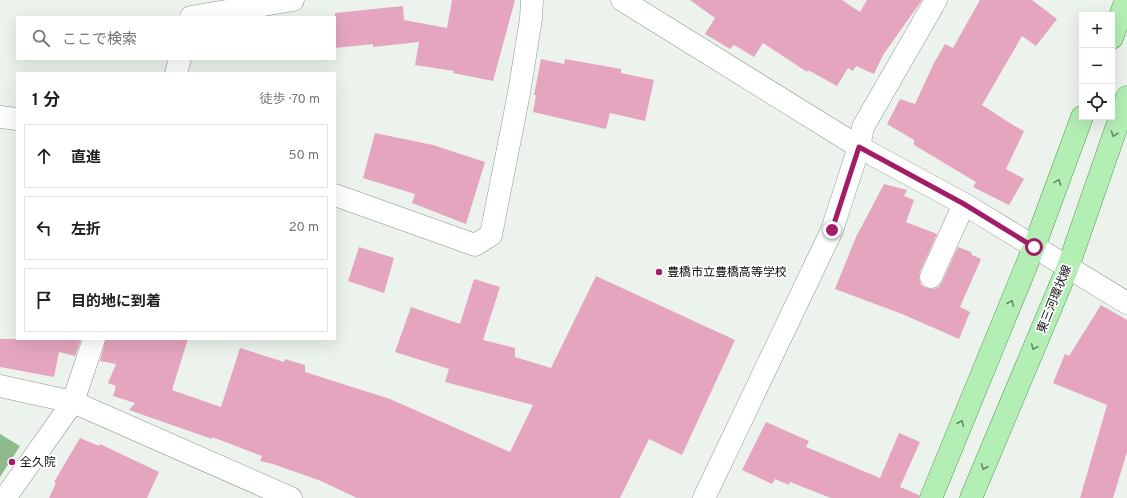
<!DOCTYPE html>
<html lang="ja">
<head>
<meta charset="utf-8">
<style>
  :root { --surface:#fff; --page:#f6f6f6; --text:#202124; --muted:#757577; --line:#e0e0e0 }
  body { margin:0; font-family:Overpass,"Noto Sans JP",sans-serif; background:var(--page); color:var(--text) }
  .controls { position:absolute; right:12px; top:12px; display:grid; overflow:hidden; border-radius:0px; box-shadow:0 4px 16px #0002 }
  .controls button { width:36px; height:36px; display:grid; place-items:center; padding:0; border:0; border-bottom:1px solid var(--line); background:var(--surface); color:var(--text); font:20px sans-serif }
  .stop { position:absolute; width:12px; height:12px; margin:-9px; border:3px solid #a31c67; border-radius:50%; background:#fff }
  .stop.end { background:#a31c67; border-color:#fff; box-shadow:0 1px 4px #0008 }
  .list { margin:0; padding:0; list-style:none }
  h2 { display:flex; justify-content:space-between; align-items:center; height:52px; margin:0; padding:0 16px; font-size:17px }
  h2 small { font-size:13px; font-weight:400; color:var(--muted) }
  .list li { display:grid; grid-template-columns:26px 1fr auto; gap:12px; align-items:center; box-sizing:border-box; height:64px; margin:0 8px 8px; padding:0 8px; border:1px solid var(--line); border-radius:0px }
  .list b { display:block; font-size:15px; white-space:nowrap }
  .list em { font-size:13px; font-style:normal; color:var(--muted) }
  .icon { flex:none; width:22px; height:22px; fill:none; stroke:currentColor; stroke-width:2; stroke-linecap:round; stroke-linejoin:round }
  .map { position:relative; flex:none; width:1127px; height:498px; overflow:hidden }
  .search { position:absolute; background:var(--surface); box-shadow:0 4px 16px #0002; left:16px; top:16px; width:320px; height:44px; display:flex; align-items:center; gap:10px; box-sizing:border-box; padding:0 14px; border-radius:0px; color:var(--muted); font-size:15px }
  .panel { position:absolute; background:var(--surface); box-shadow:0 4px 16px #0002; left:16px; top:72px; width:320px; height:268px; border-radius:0px }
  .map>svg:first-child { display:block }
  .forest { fill:#8ebb8d }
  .building { fill:#e5a5bf }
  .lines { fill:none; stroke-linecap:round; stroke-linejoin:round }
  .minor-casing { stroke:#8e958e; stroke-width:23 }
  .major-casing { stroke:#579859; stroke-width:23 }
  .minor { stroke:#fff; stroke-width:22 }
  .major { stroke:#b3eeb5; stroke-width:22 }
  .oneway { stroke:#688969 }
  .route { stroke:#a31c67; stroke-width:5 }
  .poi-dot { fill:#a31c67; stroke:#fff; stroke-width:1.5 }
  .labels { text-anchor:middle; stroke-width:3.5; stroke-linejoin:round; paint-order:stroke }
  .poi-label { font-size:12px; fill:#0c0e0c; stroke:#fff; text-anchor:start }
  .street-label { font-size:12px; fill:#0c0e0c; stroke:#fff }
</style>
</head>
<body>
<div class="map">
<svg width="1127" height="498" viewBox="0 0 1127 498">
  <rect width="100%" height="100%" fill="#ecf3ec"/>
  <polygon class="forest" points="0,434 20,446 0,477"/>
  <g class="building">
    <polygon points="452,0 515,0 493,81 453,73 454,71 415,65 419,42 373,47 373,44 335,48 335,13 403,6 404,20 447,28"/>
    <polygon points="690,0 842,0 860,12 867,0 922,0 883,55 874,74 856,66 853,71 848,68 837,86 808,70 807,72 763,43 754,57 734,45 730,49 705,34 715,18"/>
    <polygon points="980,0 1032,0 1057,19 1036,46 1022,36 982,105 1013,125 1024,131 1006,169 1024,179 1009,205 973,187 976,182 914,145 914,140 887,124 900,99 915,104 934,63 945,44 953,48"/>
    <polygon points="541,59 564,64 565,59 621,69 621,73 654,80 645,121 610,113 606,129 533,112 536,95 534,95"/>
    <polygon points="375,133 433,145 485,162 466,224 412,203 415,194 363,178"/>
    <polygon points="884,184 907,190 904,196 914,200 906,222 937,234 920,272 919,279 921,285 926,288 933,289 939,287 942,282 958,247 971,252 972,255 981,259 960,307 970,312 959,339 902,314 835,289 856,237"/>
    <polygon points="359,247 394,258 384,293 348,281"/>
    <polygon points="596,276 735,340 682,455 649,439 620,498 357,498 321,481 273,464 260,461 262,456 212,437 212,439 129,410 135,403 113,396 116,386 108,383 116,364 100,361 106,339 188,339 172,390 221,407 240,348 284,362 285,359 305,365 305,372 390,399 510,452 533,405 445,382 449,369 395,352 411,307 460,324 474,279 500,287 483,340 515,348 515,357 551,368"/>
    <polygon points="1101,305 1127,320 1127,452 1113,498 1080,498 1107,405 1053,383 1065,354 1069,356"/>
    <polygon points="0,339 81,339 75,356 59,352 54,377 0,367"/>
    <polygon points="766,422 809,441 806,447 880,478 899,433 920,442 900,487 919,495 919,498 831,498 790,482 789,485 775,479 772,484 742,470"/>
    <polygon points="80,438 99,446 100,444 159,472 147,498 49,498 56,483 54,482"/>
  </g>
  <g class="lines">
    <defs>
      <g id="minor">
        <polyline points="622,0 859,147 964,204 1127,303"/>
        <polyline points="191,17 293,0"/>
        <polyline points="176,73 180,59"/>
        <polyline points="0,117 17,119"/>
        <polyline points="335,195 475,245 491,235 519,93 531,19 532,0"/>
        <polyline points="931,277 964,204"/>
        <polyline points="0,386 73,402 291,498"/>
        <polyline points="5,498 73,402 94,339"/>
        <polyline points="704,498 832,230 859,147 863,127 936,0"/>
      </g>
      <g id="major">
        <polyline points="1112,38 1126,0"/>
        <polyline points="931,498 1034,247 1082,117"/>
        <polyline points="971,498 1068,267 1127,97"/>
      </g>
    </defs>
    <use href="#minor" class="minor-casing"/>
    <use href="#major" class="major-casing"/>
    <use href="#minor" class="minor"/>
    <use href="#major" class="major"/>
  </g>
  <defs><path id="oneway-chevron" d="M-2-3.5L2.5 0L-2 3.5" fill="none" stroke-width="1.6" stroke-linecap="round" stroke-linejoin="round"/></defs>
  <g class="oneway">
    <use href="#oneway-chevron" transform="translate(1114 134) rotate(109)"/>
    <use href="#oneway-chevron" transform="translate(1058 182) rotate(-70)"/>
    <use href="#oneway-chevron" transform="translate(1011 303) rotate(-68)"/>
    <use href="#oneway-chevron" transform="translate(1034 347) rotate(113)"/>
    <use href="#oneway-chevron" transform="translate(961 423) rotate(-68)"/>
    <use href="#oneway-chevron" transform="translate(984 467) rotate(113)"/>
  </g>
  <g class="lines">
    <polyline class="route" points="832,230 859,147 964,204 1034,247"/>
  </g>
  <g class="poi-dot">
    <circle cx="659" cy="272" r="4"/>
    <circle cx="12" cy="462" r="4"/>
  </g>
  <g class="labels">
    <g class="poi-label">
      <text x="667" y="276">豊橋市立豊橋高等学校</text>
      <text x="20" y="466">全久院</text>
    </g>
    <g class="street-label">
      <text transform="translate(1054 299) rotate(-68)" y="4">東三河環状線</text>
    </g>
  </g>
</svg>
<div class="controls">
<button>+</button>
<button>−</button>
<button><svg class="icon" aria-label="locate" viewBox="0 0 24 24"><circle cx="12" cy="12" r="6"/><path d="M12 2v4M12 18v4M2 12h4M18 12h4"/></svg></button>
</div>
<div class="stop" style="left:1034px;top:247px"></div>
<div class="stop end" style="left:832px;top:230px"></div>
<div class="search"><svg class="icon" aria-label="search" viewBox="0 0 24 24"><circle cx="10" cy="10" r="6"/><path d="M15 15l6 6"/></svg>ここで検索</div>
<section class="panel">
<h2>1 分<small>徒歩 · 70 m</small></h2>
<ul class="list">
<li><svg class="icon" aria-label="ahead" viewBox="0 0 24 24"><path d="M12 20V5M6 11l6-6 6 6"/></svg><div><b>直進</b></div><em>50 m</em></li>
<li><svg class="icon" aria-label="left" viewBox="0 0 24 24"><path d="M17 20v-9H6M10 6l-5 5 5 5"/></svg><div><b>左折</b></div><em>20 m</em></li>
<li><svg class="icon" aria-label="arrive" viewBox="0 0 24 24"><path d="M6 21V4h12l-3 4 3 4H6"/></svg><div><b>目的地に到着</b></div></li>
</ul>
</section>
</div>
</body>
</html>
